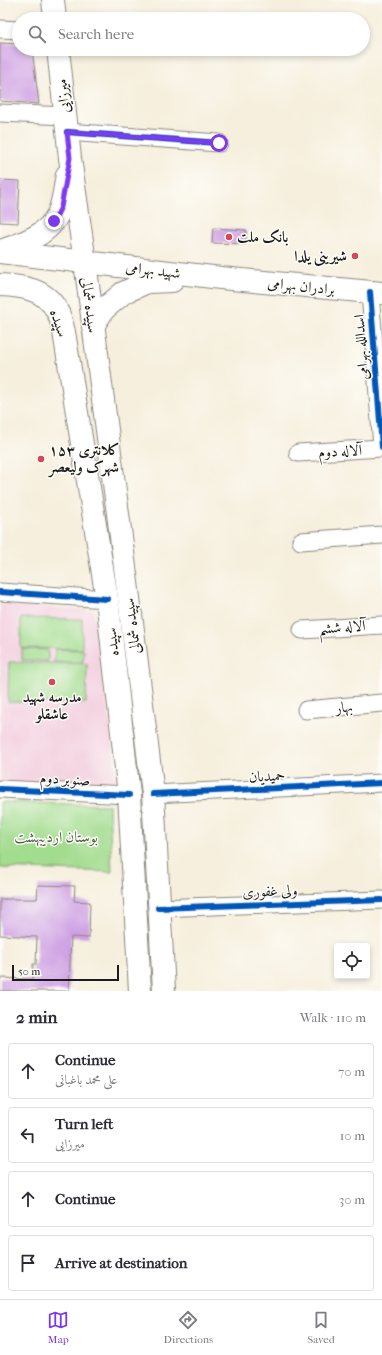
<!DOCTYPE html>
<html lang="en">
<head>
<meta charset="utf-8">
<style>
  :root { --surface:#fff; --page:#f7f7f7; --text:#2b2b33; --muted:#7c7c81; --line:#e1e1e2; --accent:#7c3aed }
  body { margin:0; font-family:"IM FELL French Canon",Amiri,serif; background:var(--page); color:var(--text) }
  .controls { position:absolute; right:12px; bottom:12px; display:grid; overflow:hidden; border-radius:4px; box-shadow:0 2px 6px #0003 }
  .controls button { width:36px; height:36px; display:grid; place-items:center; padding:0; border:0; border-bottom:1px solid var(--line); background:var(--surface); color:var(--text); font:20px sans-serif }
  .scale { position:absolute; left:12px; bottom:10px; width:107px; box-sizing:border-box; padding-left:4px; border:2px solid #1c1c1c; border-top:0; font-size:11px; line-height:14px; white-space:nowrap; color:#1c1c1c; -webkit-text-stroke:3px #fdfcf7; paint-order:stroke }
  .stop { position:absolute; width:12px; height:12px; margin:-9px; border:3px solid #7c3aed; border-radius:50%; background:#fff }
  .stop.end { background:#7c3aed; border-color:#fff; box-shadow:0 1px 4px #0008 }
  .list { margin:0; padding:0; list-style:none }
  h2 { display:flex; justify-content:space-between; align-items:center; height:52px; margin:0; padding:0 16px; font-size:17px }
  h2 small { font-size:13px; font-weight:400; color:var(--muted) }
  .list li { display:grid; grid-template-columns:26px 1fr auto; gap:12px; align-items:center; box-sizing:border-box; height:56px; margin:0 8px 8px; padding:0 8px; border:1px solid var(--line); border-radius:4px }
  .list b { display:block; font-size:15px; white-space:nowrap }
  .list p { margin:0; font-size:13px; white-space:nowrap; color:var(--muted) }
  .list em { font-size:13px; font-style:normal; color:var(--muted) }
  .icon { flex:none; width:22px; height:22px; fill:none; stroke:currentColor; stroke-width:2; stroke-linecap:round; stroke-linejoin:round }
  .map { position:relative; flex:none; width:382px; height:991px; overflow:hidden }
  .search { position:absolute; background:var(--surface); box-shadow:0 2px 6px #0003; left:12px; right:12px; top:12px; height:44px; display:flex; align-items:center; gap:10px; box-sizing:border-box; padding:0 14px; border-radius:22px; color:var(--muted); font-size:15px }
  .sheet { height:308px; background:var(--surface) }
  nav { display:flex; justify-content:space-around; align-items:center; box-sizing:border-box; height:56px; border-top:1px solid var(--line); background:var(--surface); font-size:11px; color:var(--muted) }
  nav a { display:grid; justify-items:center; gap:2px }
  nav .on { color:var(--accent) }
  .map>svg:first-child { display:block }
  .built { fill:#f3cfdf }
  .green { fill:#a2dc8e; stroke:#5f7c55 }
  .building { fill:#cd9fe3 }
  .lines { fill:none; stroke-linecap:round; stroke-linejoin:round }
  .minor-casing { stroke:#89867c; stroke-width:19 }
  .major-casing { stroke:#89867c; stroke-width:24 }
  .minor { stroke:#fff; stroke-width:17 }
  .major { stroke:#fff; stroke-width:22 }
  .cycleway-casing { stroke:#fdfcf7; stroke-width:8 }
  .cycleway { stroke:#0057b8; stroke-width:6 }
  .route { stroke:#7c3aed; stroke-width:5 }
  .poi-dot { fill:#d1495b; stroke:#fdfcf7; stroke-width:1.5 }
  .labels { text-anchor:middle; stroke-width:3; stroke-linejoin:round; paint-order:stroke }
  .street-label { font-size:15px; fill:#1c1c1c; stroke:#fdfcf7 }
  .poi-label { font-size:15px; font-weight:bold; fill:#1c1c1c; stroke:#fdfcf7; text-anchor:start }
  .park-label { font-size:15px; fill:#4b5f44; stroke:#fdfcf7 }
</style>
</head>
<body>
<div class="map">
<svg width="382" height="991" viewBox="0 0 382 991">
  <rect width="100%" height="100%" fill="#fdfcf7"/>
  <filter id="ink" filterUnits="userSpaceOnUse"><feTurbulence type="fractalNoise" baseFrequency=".025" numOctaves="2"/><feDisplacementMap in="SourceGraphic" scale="8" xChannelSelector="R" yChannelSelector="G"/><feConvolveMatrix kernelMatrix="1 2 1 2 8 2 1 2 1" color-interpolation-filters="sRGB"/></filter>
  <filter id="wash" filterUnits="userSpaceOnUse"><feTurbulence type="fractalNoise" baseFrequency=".012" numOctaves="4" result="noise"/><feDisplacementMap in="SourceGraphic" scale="16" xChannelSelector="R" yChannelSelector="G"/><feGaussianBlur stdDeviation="0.9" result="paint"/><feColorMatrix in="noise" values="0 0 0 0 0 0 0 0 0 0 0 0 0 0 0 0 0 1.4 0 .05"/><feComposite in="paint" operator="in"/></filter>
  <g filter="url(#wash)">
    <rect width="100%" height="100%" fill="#f6efdd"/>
    <polygon class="built" points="0,604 94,610 118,783 108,787 0,783"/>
    <g class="green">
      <polygon points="21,618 82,619 82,649 21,648"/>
      <polygon points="22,649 48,650 48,661 22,660"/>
      <polygon points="55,649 84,650 83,662 54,662"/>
      <polygon points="9,662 87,664 86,703 8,702"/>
      <polygon points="0,802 109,805 112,872 0,868"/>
    </g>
    <g id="blocks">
      <g class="building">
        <polygon points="0,43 19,44 19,49 32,49 39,104 0,101"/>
        <polygon points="0,180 20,181 18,223 0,222"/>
        <polygon points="213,228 246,230 246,244 212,243"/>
        <polygon points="38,885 75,886 74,901 90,902 89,938 71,937 69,991 0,991 0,978 33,979 33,964 36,964 37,937 0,935 0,899 37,899"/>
      </g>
    </g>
  </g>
  <g filter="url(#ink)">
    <use href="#blocks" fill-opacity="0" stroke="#89867c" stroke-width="1"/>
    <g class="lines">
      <defs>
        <g id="minor">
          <polyline points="0,29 19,30"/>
          <polyline points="0,113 65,116"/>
          <polyline points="67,132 219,143"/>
          <polyline points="370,292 382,447"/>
          <polyline points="298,453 382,448"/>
          <polyline points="301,541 382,535"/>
          <polyline points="0,592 107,599"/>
          <polyline points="302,630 382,625"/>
          <polyline points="306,710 382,703"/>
          <polyline points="0,789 129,795"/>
          <polyline points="153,794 382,783"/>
          <polyline points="158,908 382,900"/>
        </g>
        <g id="major">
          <polyline points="53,0 55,19"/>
          <polyline points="58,49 70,158 85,262 129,598 153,794 164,991"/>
          <path d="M1 251C26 242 54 233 61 206 64 196 65 185 67 175"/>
          <polyline points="0,252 221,278 382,293"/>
          <path d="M0 285C22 286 46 289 57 311 61 317 62 325 64 332L107 599 129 795 140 991"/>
          <polyline points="93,326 104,309 123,293 147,282 172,281"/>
        </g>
      </defs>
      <use href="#minor" class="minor-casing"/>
      <use href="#major" class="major-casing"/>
      <use href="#minor" class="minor"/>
      <use href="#major" class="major"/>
      <defs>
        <g id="cycleway">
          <polyline points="67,132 219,143"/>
          <polyline points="370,292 382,447"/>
          <polyline points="0,592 107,599"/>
          <polyline points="0,789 129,795"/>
          <polyline points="153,794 382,783"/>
          <polyline points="158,908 382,900"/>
        </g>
      </defs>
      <use href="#cycleway" class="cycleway-casing"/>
      <use href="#cycleway" class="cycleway"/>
    </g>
  </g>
  <g class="lines" filter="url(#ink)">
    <polyline class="route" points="54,221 61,207 70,158 67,132 219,143"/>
  </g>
  <g class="poi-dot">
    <circle cx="229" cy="237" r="4"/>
    <circle cx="355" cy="256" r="4"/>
    <circle cx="41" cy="459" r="4"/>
    <circle cx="52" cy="682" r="4"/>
  </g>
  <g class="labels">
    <g class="street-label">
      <text transform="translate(63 96) rotate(-96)" y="5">میرزایی</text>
      <text transform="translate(153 270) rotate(7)" y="5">شهید بهرامی</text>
      <text transform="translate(301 286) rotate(6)" y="5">برادران بهرامی</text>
      <text transform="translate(90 305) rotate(83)" y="5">سپیده شمالی</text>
      <text transform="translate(59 323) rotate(71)" y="5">سپیده</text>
      <text transform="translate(361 347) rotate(-94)" y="5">اسدالله بهرامی</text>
      <text transform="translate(340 451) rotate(-3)" y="5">آلاله دوم</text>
      <text transform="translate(132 626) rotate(-97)" y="5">سپیده شمالی</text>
      <text transform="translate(342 627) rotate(-4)" y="5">آلاله ششم</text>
      <text transform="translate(112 642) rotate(-96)" y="5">سپیده</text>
      <text transform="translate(344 707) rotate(-6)" y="5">بهار</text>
      <text transform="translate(267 776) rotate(-3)" y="5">حمیدیان</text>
      <text transform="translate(65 779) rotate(3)" y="5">صنوبر دوم</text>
      <text transform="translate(270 891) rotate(-2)" y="5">ولی غفوری</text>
    </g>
    <g class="poi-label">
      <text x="237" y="242">بانک ملت</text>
      <text x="347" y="261" text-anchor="end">شیرینی یلدا</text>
      <text x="49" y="455">کلانتری ۱۵۳<tspan x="49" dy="17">شهرک ولیعصر</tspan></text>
      <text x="52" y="702" text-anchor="middle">مدرسه شهید<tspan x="52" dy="17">عاشقلو</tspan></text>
    </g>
    <g class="park-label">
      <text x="56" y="842">بوستان اردیبهشت</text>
    </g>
  </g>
</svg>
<div class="controls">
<button><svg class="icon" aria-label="locate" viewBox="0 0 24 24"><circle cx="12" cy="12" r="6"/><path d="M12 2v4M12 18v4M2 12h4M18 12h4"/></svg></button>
</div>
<div class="scale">50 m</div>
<div class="stop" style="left:219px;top:143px"></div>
<div class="stop end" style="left:54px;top:221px"></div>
<div class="search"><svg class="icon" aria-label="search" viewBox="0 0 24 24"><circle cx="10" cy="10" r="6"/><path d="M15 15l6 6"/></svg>Search here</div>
</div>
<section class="sheet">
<h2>2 min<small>Walk · 110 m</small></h2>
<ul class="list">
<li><svg class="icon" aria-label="ahead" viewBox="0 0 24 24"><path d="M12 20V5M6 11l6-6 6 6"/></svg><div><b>Continue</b><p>علی محمد باغبانی</p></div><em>70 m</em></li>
<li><svg class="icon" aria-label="left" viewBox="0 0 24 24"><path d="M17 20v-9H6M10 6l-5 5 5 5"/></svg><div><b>Turn left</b><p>میرزایی</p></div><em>10 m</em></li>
<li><svg class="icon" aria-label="ahead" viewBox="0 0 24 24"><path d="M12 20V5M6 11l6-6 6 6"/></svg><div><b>Continue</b></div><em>30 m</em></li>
<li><svg class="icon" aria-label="arrive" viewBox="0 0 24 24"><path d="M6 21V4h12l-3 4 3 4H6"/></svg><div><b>Arrive at destination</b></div></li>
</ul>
</section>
<nav>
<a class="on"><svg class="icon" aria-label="map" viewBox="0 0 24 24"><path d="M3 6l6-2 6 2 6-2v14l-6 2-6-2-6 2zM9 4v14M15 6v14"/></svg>Map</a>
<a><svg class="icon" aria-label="directions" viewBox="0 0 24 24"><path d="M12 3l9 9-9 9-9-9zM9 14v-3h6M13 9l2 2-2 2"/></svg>Directions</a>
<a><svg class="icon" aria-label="saved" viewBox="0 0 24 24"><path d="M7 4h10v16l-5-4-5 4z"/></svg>Saved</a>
</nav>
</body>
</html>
